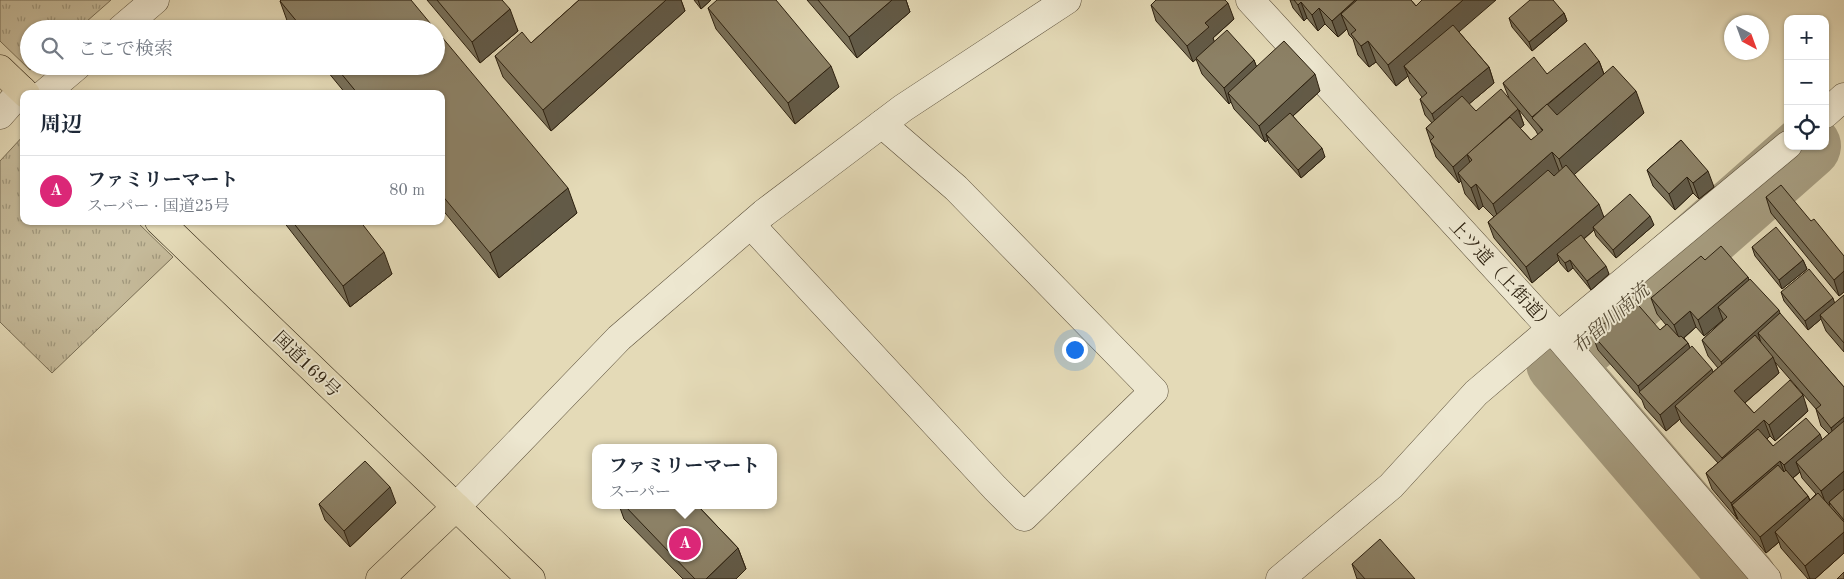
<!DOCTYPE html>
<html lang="ja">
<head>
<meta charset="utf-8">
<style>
  :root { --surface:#fff; --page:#f6f6f7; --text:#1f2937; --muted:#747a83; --line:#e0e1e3; --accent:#db2777 }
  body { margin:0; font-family:"Old Standard TT","Noto Serif JP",serif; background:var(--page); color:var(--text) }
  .controls { position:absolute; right:15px; top:15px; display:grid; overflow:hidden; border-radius:10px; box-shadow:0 1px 4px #0004 }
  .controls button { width:45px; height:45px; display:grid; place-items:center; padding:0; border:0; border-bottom:1px solid var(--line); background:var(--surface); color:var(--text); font:25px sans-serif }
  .compass { position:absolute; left:1724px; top:15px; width:45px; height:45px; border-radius:50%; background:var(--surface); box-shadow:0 1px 4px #0004; rotate:139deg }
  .you { position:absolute; left:1074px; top:349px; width:18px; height:18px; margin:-12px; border:4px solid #fff; border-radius:50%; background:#1a73e8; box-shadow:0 0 0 8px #1a73e833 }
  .badge { display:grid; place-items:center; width:32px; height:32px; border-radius:50%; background:var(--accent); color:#fff; font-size:16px; font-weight:700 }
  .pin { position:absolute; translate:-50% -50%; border:2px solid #fff; box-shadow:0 1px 5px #0006 }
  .popup { position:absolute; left:592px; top:444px; width:185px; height:65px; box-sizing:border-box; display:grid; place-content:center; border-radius:10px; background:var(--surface); filter:drop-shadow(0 1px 4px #0005); font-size:16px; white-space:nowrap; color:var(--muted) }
  .popup b { font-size:19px; color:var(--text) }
  .popup::after { content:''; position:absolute; left:50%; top:100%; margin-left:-10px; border:10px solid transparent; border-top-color:var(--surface) }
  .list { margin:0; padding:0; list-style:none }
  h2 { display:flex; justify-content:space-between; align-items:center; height:65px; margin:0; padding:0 20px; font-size:21px }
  h2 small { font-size:16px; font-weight:400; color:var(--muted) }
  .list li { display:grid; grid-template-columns:32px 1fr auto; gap:15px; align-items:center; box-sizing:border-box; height:70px; padding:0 20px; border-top:1px solid var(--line) }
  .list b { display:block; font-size:19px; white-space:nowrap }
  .list p { margin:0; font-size:16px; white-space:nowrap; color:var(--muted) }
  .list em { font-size:16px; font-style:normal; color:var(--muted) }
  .icon { flex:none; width:28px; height:28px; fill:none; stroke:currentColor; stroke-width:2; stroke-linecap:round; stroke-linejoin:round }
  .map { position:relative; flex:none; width:1844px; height:579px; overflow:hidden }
  .search { position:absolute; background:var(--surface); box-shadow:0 1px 4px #0004; left:20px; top:20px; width:425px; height:55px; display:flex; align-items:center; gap:12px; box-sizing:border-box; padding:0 18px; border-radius:28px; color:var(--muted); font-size:19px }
  .panel { position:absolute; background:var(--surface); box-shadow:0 1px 4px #0004; left:20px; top:90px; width:425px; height:135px; border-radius:10px }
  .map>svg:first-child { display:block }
  .grass { fill:url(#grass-tufts); stroke:#786d54 }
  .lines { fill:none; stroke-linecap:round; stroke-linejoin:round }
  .river { stroke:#a59b7e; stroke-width:66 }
  .minor-casing { stroke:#5a4e39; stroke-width:29 }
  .highway-casing { stroke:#2c200f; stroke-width:29 }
  .minor { stroke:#ede7d0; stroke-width:28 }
  .highway { stroke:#e4dab7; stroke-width:28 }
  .wall { fill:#786f58; stroke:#2c200f; fill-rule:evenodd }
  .shaded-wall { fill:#625a47; stroke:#2c200f }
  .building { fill:#8c8166; stroke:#2c200f }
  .labels { text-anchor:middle; stroke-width:4; stroke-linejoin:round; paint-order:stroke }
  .street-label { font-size:18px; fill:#2c200f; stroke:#ede7d0 }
  .water-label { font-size:19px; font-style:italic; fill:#564b36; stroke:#ede7d0 }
</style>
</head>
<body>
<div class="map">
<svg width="1844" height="579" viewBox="0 0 1844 579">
  <defs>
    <pattern id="grass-tufts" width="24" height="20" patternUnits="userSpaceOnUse" patternTransform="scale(1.25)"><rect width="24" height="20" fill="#c5ba9a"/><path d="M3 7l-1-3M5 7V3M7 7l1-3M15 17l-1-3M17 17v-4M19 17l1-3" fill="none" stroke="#a0977c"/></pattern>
  </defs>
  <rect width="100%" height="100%" fill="#e4dab7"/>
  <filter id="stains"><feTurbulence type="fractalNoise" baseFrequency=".004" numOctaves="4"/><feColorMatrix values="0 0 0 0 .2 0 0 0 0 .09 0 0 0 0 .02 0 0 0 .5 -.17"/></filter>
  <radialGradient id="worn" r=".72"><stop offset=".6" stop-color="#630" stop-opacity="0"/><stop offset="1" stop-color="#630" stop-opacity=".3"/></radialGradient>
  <g class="grass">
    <polygon points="0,0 111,0 78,29 29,29 29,66 35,66 30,70 0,41"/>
    <polygon points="24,135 24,221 136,221 173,257 52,373 0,322 0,161"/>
  </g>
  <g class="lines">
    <polyline class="river" points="1744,579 1559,363 1580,347 1808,146"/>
    <defs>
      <g id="minor">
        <polyline points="1250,0 1558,336 1767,579"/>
        <polyline points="121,29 155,0"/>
        <polyline points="44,94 77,66"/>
        <polyline points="1825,114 1844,97"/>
        <polyline points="0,115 22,90"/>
        <polyline points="751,225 995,488 1024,517 1154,391 956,188 882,124"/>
        <polyline points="1558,336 1788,145"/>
        <polyline points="456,507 619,338 764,213 903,108 1067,0"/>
        <polyline points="1280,579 1391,486 1476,393 1551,329"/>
      </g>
      <g id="highway">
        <polyline points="0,69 26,94"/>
        <polyline points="159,221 531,579"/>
        <polyline points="380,579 456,507"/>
      </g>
    </defs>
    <use href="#minor" class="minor-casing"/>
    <use href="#highway" class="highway-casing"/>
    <use href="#minor" class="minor"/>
    <use href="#highway" class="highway"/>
  </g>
  <g class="wall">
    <polygon points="427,0 502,0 518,31 480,63"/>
    <polygon points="579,0 681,0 685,11 551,131 503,77 495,56 531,43"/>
    <polygon points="694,0 711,0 701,9"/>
    <polygon points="807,0 906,0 910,12 857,58"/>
    <path d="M1290 0H1411L1416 6 1459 32 1489 67 1494 83 1469 104 1476 111 1509 98 1503 83 1547 74 1599 61 1604 74 1644 113 1574 174 1604 217 1654 225 1616 258 1596 236 1594 230 1584 239 1609 274 1591 290 1573 268 1568 272 1560 263 1559 260 1532 283 1494 238 1488 222 1494 217 1483 206 1479 210 1465 194 1461 181 1459 183 1436 157 1426 128 1432 123 1425 115 1420 99 1422 97 1410 82 1408 76 1396 86 1376 62 1369 67 1358 55 1353 39 1349 35 1347 29 1338 37 1325 24 1318 31 1307 18 1304 21 1293 8ZM1519 110 1536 131 1538 135 1531 140 1520 128 1524 125Z"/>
    <polygon points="280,1 435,29 292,29 289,26"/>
    <polygon points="1151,5 1234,19 1213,38 1214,42 1254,60 1256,66 1320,91 1293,116 1325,157 1301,178 1269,143 1268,140 1265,142 1234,109 1231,102 1229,104 1202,74 1196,59 1193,62 1156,21"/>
    <polygon points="708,8 839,87 795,124 716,29"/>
    <polygon points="1564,13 1567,21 1532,51 1512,27 1509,18"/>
    <polygon points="323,66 436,66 577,213 499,278 441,208 441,94 346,94"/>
    <polygon points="1681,140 1714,187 1699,199 1693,193 1675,210 1653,186 1647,170"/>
    <polygon points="1766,197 1811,221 1844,256 1844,292 1839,296 1771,213"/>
    <polygon points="283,221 360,221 392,274 350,307"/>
    <polygon points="1752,247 1803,260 1807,269 1782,289 1755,256"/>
    <path d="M1705 260 1748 277 1749 280 1780 314 1844 387V553L1815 579H1808L1781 548 1779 542 1766 553 1712 489 1706 473 1718 463 1681 422 1680 419 1666 431 1645 408 1642 400 1598 350 1592 334 1660 330 1666 325 1657 314 1651 298ZM1723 320V321L1702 340 1708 356 1718 368 1713 372 1690 348 1688 343 1684 338 1696 327 1704 336ZM1775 362 1816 409 1821 426 1829 434 1822 440 1773 446 1767 439 1770 436 1775 441 1808 411 1754 413 1745 403 1779 373ZM1800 472 1802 478 1816 494 1810 500 1808 496 1793 478Z"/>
    <polygon points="1781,292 1835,303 1844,295 1844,352 1826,331 1821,319 1808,330 1784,301"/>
    <polygon points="396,503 350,547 325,520 319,504"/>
    <polygon points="619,505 697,505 738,548 746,569 736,579 683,579 624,519"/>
    <polygon points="1352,564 1415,579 1357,579"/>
  </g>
  <g class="shaded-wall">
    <polygon points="666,0 681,0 685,11 551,131 543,110"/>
    <polygon points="698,0 711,0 701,9"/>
    <polygon points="892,0 906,0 910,12 857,58 849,37"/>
    <polygon points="1355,0 1378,0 1341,14 1347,29 1338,37 1332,21"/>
    <polygon points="1463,0 1496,0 1410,74 1404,66 1408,76 1396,86 1388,65"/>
    <polygon points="1301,2 1307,18 1304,21 1298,5"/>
    <polygon points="1228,3 1234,19 1213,38 1215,43 1193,62 1187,46 1205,23"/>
    <polygon points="1319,8 1325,24 1318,31 1312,15"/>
    <polygon points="510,9 518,31 480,63 472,42"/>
    <polygon points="1564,13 1567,21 1532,51 1529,42"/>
    <polygon points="1368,41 1376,62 1369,67 1361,46"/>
    <polygon points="1254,60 1260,76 1228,93 1231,102 1229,104 1224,88"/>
    <polygon points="1599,61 1605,77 1542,130 1533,117"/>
    <polygon points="831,66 839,87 795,124 788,103"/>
    <polygon points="1489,67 1494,83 1438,130 1432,114"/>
    <polygon points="1315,74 1320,91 1269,138 1266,134 1268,140 1265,142 1259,126"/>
    <polygon points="1636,91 1644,113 1567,181 1559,159"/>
    <polygon points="1518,109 1524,125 1475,168 1472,160 1467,154"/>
    <polygon points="1322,148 1325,157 1301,178 1298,170"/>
    <polygon points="1552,152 1560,173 1501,226 1493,204"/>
    <polygon points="1467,154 1473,171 1458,173 1461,181 1459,183 1453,167"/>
    <polygon points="1708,171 1714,187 1699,199 1693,183"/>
    <polygon points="1687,177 1693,193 1675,210 1669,194"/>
    <polygon points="1476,184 1483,206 1479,210 1471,188"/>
    <polygon points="568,188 577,213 499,278 490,253"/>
    <polygon points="1599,204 1605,220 1593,227 1594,230 1561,258 1557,254 1559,260 1532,283 1526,267"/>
    <polygon points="1650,216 1654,225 1616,258 1613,250"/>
    <polygon points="384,252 392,274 350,307 343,286"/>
    <polygon points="1570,260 1573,268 1568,272 1565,263"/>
    <polygon points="1803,260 1807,269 1782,289 1779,280"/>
    <polygon points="1606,266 1609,274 1591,290 1587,281"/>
    <polygon points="1844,271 1844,292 1839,296 1834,280"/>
    <polygon points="1748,277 1753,293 1718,307 1723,320 1704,336 1698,320"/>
    <polygon points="1833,298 1836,307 1820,315 1821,319 1808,330 1805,321"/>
    <polygon points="1779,310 1784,326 1758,333 1762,346 1727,378 1721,362"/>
    <polygon points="1690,311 1696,327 1680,341 1674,325"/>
    <polygon points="1688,343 1694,359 1641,394 1638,386"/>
    <polygon points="1773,357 1779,373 1740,407 1734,391"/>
    <polygon points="1712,369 1718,385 1675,406 1680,419 1666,431 1660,415"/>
    <polygon points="1803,395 1808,411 1775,441 1769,425"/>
    <polygon points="1844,417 1844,438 1837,444 1831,428"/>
    <polygon points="1764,420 1770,436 1728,474 1722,458"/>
    <polygon points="1820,434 1826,450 1796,462 1800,472 1789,481 1784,465"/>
    <polygon points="1780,461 1786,477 1732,505 1738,519 1737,519 1731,503"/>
    <polygon points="1844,471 1844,492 1829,502 1830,505 1827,507 1821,491"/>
    <polygon points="390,487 396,503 350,547 344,531"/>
    <polygon points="1808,496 1814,512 1775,532 1779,542 1766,553 1760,537"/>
    <polygon points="1844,532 1844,553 1815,579 1810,579 1805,566"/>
    <polygon points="738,548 746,569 736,579 706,579"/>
  </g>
  <g class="building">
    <polygon points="281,0 411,0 435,29 303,29 280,1"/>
    <polygon points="437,0 502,0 510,9 472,42"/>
    <polygon points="579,0 666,0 543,110 495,56 522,32 531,43"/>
    <polygon points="717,0 776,0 831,66 788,103 708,8"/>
    <polygon points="818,0 892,0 849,37"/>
    <polygon points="1156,0 1225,0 1228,3 1205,23 1209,27 1187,46 1151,5"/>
    <polygon points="1294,0 1355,0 1332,21 1319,8 1312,15 1301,2 1298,5"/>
    <polygon points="1357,0 1411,0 1416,6 1422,0 1463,0 1388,65 1368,41 1361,46 1351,34 1356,30 1341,14"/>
    <polygon points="1530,0 1553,0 1564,13 1529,42 1509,18"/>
    <polygon points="1453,25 1489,67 1432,114 1420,99 1427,93 1404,66"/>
    <polygon points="436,30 568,188 490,253 441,194 441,94 358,94 335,66 436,66"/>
    <polygon points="1227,30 1254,60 1224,88 1196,58"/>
    <polygon points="1284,41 1315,74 1259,126 1228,93"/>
    <polygon points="1585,43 1599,61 1532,117 1503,83 1534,57 1547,74"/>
    <polygon points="1613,66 1636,91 1559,159 1552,152 1493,204 1476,184 1471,188 1458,173 1472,160 1467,154 1510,117 1531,140 1543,130 1532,118 1547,104 1557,115"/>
    <polygon points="1501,89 1518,109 1453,167 1430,141 1434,137 1426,128 1462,96 1476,111"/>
    <polygon points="1290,113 1322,148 1298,170 1266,134"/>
    <polygon points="1681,140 1708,171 1693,183 1687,177 1669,194 1647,170"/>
    <polygon points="1566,165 1599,204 1526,267 1488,222 1548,170 1554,176"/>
    <polygon points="1781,185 1811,221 1814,219 1844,256 1844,271 1834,280 1766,197"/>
    <polygon points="1630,194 1650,216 1613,250 1593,227"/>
    <polygon points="292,221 360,221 384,252 343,286"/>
    <polygon points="1776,227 1803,260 1779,280 1752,247"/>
    <polygon points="1581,235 1606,266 1587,281 1570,260 1565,263 1557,254"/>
    <polygon points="1721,246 1748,277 1698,320 1690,311 1674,325 1651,298 1701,256 1705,260"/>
    <polygon points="1809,269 1833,298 1805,321 1781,292"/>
    <polygon points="1750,279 1779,310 1721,362 1702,340 1727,317 1718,307"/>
    <polygon points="1844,295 1844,343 1820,315"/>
    <polygon points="1633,299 1660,330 1667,324 1679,337 1681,336 1688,343 1638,386 1592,334"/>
    <polygon points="1780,313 1844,387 1844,417 1831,428 1816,409 1821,405 1758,333"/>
    <polygon points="1755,335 1773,357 1734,391 1754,413 1790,380 1803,395 1769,425 1764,420 1722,458 1675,406"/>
    <polygon points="1692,346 1712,369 1660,415 1639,392"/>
    <polygon points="1806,418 1820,434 1784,465 1780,461 1731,503 1706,473 1758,429 1773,446"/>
    <polygon points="1844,421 1844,471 1821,491 1796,462"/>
    <polygon points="365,461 390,487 344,531 319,504"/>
    <polygon points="1778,465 1784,472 1786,470 1808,496 1760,537 1732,505"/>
    <polygon points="1844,489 1844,520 1829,502"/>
    <polygon points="1818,493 1844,522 1844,532 1805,566 1775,532"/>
    <polygon points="624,505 697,505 738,548 706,579 695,579"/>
    <polygon points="1380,539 1415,579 1365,579 1352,564"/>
    <polygon points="1844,572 1844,579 1837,579"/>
  </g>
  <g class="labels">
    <g class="street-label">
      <text transform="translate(1502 275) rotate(47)" y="6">上ツ道（上街道）</text>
      <text transform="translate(307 364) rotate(44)" y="6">国道169号</text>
    </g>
    <g class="water-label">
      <text transform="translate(1610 318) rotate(-41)" y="7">布留川南流</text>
    </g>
  </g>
  <rect width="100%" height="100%" filter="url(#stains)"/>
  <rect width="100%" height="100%" fill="url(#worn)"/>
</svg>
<div class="controls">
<button>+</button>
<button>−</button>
<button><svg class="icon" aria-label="locate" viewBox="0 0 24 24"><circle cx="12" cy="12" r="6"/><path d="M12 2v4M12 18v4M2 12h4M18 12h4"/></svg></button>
</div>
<svg class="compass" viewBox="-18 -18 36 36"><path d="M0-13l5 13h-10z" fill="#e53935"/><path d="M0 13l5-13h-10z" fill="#747a83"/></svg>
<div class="you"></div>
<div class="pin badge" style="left:685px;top:544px">A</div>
<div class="popup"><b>ファミリーマート</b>スーパー</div>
<div class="search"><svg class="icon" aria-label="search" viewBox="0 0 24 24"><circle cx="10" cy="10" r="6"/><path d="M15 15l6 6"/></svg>ここで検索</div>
<section class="panel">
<h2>周辺<small></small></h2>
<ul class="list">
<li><span class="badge">A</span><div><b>ファミリーマート</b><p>スーパー · 国道25号</p></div><em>80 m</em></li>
</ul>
</section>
</div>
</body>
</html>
